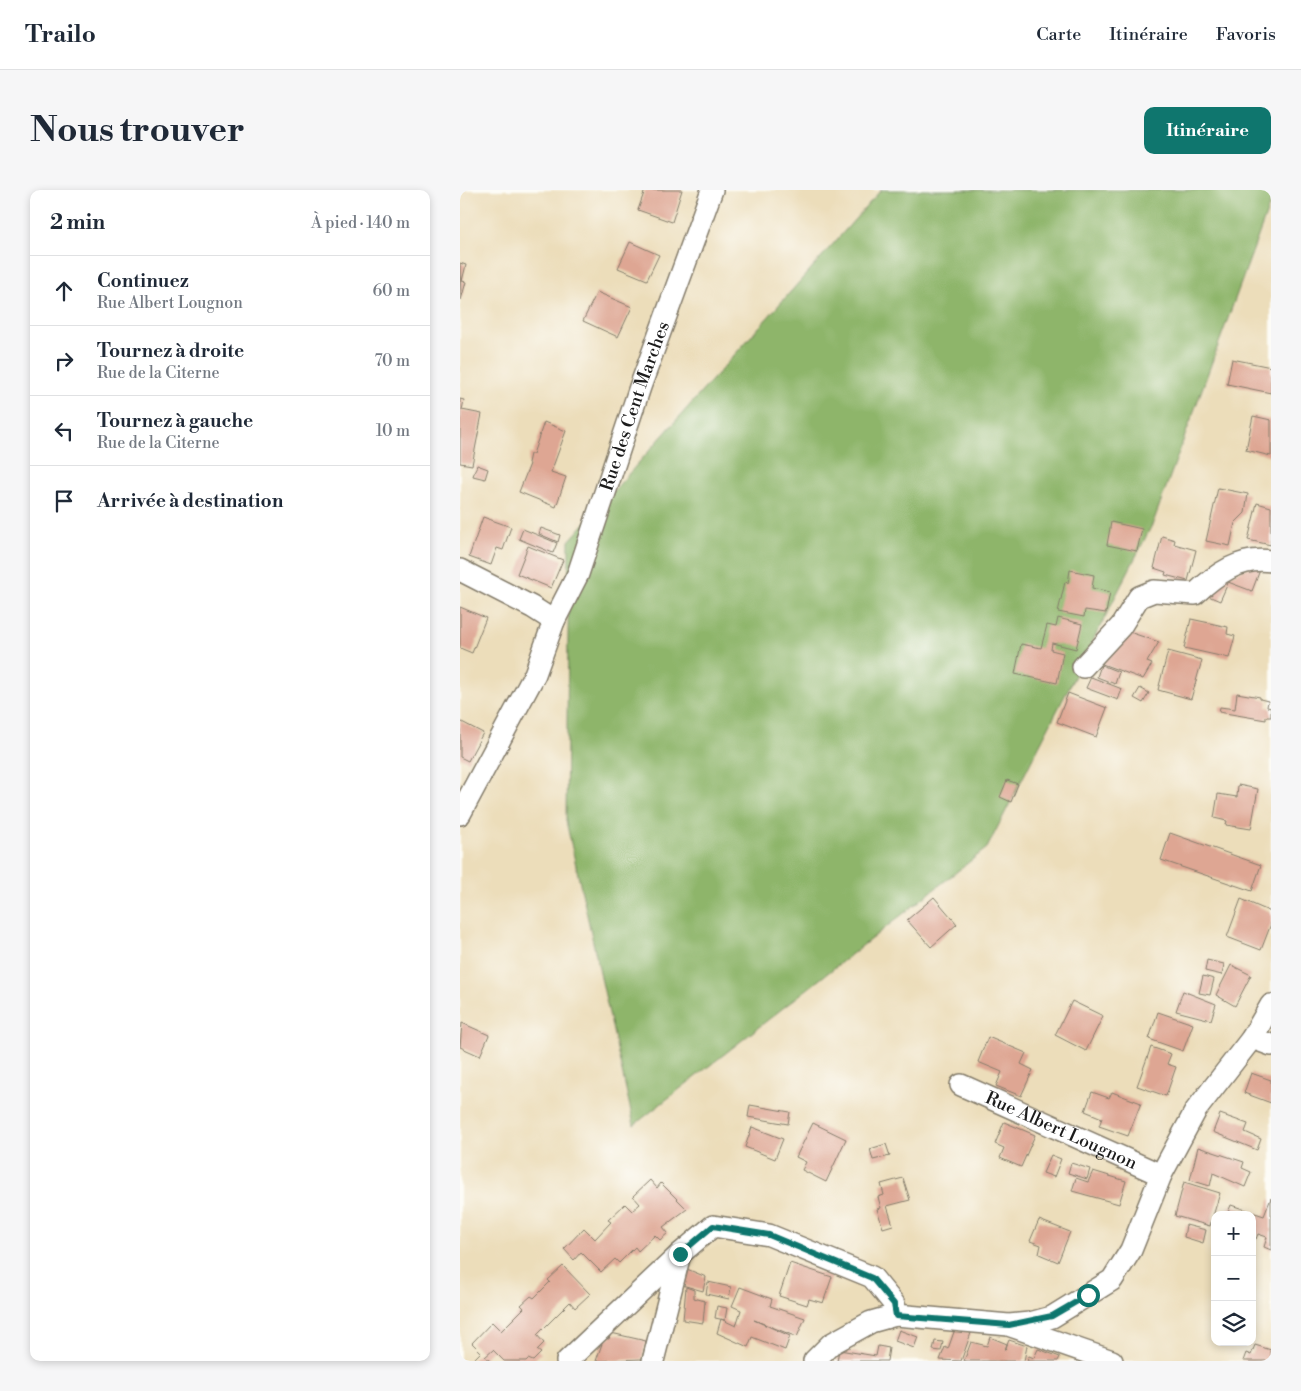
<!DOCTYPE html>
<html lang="fr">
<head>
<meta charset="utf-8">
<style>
  :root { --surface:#fff; --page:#f6f6f7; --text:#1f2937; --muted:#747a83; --line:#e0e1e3; --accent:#0f766e }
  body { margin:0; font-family:"Libre Bodoni",serif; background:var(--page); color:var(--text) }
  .controls { position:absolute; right:15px; bottom:15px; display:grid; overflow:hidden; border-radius:10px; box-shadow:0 2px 8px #0003 }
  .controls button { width:45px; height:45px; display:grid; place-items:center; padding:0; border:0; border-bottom:1px solid var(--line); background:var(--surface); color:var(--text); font:25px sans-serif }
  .stop { position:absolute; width:15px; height:15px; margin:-11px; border:4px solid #0f766e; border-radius:50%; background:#fff }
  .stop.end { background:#0f766e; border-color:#fff; box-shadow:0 1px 5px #0008 }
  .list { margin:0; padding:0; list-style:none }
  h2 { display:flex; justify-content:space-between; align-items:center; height:65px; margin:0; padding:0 20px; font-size:21px }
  h2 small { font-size:16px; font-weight:400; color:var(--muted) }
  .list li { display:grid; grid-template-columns:32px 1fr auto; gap:15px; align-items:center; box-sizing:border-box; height:70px; padding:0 20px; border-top:1px solid var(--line) }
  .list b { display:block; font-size:19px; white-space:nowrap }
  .list p { margin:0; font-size:16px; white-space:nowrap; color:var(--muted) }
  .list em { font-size:16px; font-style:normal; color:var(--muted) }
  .icon { flex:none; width:28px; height:28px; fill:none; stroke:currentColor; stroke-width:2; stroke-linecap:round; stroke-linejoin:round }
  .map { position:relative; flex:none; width:811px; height:1171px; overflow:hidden; border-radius:10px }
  header { display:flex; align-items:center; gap:30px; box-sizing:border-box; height:70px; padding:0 25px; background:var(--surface); border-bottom:1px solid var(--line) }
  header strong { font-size:24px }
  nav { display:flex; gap:28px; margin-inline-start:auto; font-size:18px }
  .intro { display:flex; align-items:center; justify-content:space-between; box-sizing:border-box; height:120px; padding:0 30px }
  h1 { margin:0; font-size:35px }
  .button { padding:12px 22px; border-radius:10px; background:var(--accent); color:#fff; font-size:18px; font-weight:700 }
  main { display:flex; gap:30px; padding:0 30px }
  aside { flex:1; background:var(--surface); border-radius:10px; box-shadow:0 2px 8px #0003 }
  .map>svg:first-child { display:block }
  .forest { fill:#8eb56a; stroke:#556843 }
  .building { fill:#dea693 }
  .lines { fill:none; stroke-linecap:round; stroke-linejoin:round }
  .minor-casing { stroke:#847c6b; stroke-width:24 }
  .minor { stroke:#fff; stroke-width:21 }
  .route { stroke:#0f766e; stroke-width:6 }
  .labels { text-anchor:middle; stroke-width:4.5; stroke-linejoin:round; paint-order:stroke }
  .street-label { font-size:18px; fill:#1c1c1c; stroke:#fdfcf7 }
</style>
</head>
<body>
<header>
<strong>Trailo</strong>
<nav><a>Carte</a><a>Itinéraire</a><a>Favoris</a></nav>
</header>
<div class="intro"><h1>Nous trouver</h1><a class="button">Itinéraire</a></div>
<main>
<aside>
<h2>2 min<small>À pied · 140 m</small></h2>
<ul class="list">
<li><svg class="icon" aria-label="ahead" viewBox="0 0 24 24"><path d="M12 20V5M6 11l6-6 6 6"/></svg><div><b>Continuez</b><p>Rue Albert Lougnon</p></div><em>60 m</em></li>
<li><svg class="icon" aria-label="right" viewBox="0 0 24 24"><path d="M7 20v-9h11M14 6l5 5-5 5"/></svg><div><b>Tournez à droite</b><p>Rue de la Citerne</p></div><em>70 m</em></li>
<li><svg class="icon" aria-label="left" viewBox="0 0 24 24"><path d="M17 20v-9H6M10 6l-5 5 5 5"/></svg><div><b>Tournez à gauche</b><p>Rue de la Citerne</p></div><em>10 m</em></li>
<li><svg class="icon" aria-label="arrive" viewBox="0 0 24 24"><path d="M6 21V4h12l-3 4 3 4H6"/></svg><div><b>Arrivée à destination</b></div></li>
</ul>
</aside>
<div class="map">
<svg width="811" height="1171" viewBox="0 0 811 1171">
  <rect width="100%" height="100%" fill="#fdfcf7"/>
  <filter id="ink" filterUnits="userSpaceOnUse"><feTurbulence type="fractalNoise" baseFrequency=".02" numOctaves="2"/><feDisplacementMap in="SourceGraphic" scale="10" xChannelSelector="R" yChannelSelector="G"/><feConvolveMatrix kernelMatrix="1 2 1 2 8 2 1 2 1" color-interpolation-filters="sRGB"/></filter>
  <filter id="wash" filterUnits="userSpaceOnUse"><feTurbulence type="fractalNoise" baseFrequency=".0096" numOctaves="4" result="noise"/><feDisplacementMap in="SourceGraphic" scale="20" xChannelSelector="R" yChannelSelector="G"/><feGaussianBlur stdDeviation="1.12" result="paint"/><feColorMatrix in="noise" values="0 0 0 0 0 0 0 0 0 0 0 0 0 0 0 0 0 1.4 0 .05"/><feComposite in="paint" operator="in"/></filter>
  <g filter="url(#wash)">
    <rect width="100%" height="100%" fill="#ecddba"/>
    <polygon class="forest" points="421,0 811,0 811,11 693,333 527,658 174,935 106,631 109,351"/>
    <g id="blocks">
      <g class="building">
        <polygon points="185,0 222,0 212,32 178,20"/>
        <polygon points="170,52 199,65 187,90 158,78"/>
        <polygon points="0,73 6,75 2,91 6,92 1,110"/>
        <polygon points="137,102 172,117 158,147 123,131"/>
        <polygon points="772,169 811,177 811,203 767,194"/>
        <polygon points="0,209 4,210 2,220 22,224 12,275 0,273"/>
        <polygon points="793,226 811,230 811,266 786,260"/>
        <polygon points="84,232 106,241 91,282 106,287 96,317 59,302 70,274 68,273 70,264 73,264"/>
        <polygon points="17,275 28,279 25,289 13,286"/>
        <polygon points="758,298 788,304 785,323 775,333 770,356 746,351"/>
        <polygon points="797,313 811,317 811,355 788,350"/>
        <polygon points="23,327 51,337 43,360 37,358 31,375 9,367"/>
        <polygon points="651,332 682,339 677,361 647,355"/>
        <polygon points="81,338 100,345 98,352 79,344"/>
        <polygon points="63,339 97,353 93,363 59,349"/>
        <polygon points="702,346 715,350 714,354 736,360 728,391 705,385 706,382 694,378"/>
        <polygon points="68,356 103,370 91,398 57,384"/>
        <polygon points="803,372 792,401 760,389"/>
        <polygon points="610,380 634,385 632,398 650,402 646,423 625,420 624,427 598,422 605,392 608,393"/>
        <polygon points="753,388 768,393 760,411 746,405"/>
        <polygon points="0,417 26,428 12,463 0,458"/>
        <polygon points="598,428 622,434 616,459 592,453 591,460 603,463 597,493 555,484 561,454 581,458 587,435 596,437"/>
        <polygon points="731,429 768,437 767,444 775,446 769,468 724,458"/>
        <polygon points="666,441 699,452 687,472 692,474 683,489 642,474 657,443"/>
        <polygon points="708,461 742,470 731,509 698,500"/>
        <polygon points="641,475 659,482 655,494 637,487"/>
        <polygon points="631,487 662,499 658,510 626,498"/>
        <polygon points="680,498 689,503 683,513 674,508"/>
        <polygon points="608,503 647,518 636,547 597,532"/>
        <polygon points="777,503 800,507 800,509 808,511 807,517 811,518 811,527 806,527 806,530 759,522 760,517 775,519"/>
        <polygon points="0,531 23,543 8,571 0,567"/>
        <polygon points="547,590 558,594 551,612 540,607"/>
        <polygon points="778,595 798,599 791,639 766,635 767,631 754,628 758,604 777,607"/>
        <polygon points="710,643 801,675 792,701 701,670"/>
        <polygon points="474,707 497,734 471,757 447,730"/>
        <polygon points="781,709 811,722 811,734 801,760 767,747"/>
        <polygon points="747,770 764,774 762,785 745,781"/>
        <polygon points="771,775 791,785 775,816 756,805"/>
        <polygon points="743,786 754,789 750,805 739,803"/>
        <polygon points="723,801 756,814 751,830 716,821"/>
        <polygon points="612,811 643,826 626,861 595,845"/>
        <polygon points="698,822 733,834 723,861 689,849"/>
        <polygon points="2,833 29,845 20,866 0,857"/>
        <polygon points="528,847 566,863 561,874 573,880 561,906 536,896 542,882 518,872"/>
        <polygon points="691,857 711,864 707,874 716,877 706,906 677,896"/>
        <polygon points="791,883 811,890 811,913 784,903"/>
        <polygon points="632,902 649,908 652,902 681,913 668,946 639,936 642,928 625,921"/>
        <polygon points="290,915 330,922 328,934 288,927"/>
        <polygon points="760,924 788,934 785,942 801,949 797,960 753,942"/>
        <polygon points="544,932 575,945 561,977 540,968 544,958 535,954"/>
        <polygon points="353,933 386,949 366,992 342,980 346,972 336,967"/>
        <polygon points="292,937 323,949 315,969 285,957"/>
        <polygon points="426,954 430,966 413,970 410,959"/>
        <polygon points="738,957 784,972 782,978 791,982 785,997 753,983 750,996 730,990"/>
        <polygon points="591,965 601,969 594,987 583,983"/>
        <polygon points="611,973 630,979 627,989 608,983"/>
        <polygon points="633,981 666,991 659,1014 612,1001 616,988 628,992"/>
        <polygon points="443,988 450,1010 427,1016 433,1035 423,1038 417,1019 421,1018 418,1007 424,1005 421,994"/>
        <polygon points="190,990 197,998 201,993 227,1019 203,1037 208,1043 200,1050 195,1045 178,1061 175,1057 159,1073 155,1069 141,1082 121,1062 114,1070 104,1059 124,1038 135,1049 151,1032 148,1030 165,1014 172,1021 180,1014 173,1006"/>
        <polygon points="724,992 760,1003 750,1036 715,1026"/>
        <polygon points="811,1008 811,1060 804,1057 807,1047 798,1044 796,1049 792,1048 792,1025 767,1025 771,1015 804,1026"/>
        <polygon points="579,1030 610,1042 598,1072 579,1064 581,1055 570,1051"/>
        <polygon points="726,1035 746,1040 743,1053 724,1047"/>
        <polygon points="330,1073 372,1087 363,1113 349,1109 347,1115 319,1106"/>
        <polygon points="103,1076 130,1104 115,1118 110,1112 77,1145 84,1153 77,1160 81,1163 73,1171 68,1169 66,1171 44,1171 33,1160 25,1167 30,1171 12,1171 21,1162 12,1153 32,1132 41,1141 64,1118 61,1115 71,1106 74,1108 90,1092 88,1090"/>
        <polygon points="227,1079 246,1087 243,1101 222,1095"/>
        <polygon points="248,1092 271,1097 269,1109 246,1104"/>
        <polygon points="226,1097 234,1100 234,1108 245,1111 243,1133 223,1130"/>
        <polygon points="280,1097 312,1109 310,1116 345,1128 337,1147 294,1130 330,1146 325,1160 292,1147 288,1157 257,1143 261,1129 276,1136 281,1120 272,1116"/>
        <polygon points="257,1116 267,1118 265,1130 255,1128"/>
        <polygon points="495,1139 511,1143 501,1171 480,1170 485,1157 488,1159"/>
        <polygon points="439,1140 458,1147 454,1158 435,1151"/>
        <polygon points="151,1143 186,1151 182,1169 136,1171 144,1148 149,1149"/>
        <polygon points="530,1147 547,1154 545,1160 549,1150 567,1156 564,1171 504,1171 511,1152 527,1156"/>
        <polygon points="475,1151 483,1152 481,1161 473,1160"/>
        <polygon points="795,1155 811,1160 811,1171 783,1171 786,1163 791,1165"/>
        <polygon points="418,1156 429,1158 427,1171 377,1171 379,1160 416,1166"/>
        <polygon points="578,1159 600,1167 598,1171 567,1171 569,1166 574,1168"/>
      </g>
    </g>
  </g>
  <g filter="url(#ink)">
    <use href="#blocks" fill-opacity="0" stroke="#847c6b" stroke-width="1"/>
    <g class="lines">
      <defs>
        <g id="minor">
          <polyline points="0,380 72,417 94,431 75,484 0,624"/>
          <path id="s1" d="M94 431 118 384 180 197 252 0"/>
          <path d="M623 477 661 436 679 407 694 401 735 404C756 384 781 366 811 371"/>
          <polyline points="792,848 811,855"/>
          <path id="s2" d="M501 895 701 985"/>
          <polyline points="551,1136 652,1171"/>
          <polyline points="107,1171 220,1064 253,1036 309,1045 412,1087 434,1114 436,1125"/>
          <polyline points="193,1171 220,1064"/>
          <polyline points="354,1171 371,1154 411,1132 436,1125 549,1135 570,1133 592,1127 652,1090 671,1060 701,985 736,920 792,848 811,815"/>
        </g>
      </defs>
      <use href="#minor" class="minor-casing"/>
      <use href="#minor" class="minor"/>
    </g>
  </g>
  <g class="lines" filter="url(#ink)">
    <polyline class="route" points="220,1064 253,1036 309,1045 412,1088 434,1114 436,1126 549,1135 592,1126 628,1105"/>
  </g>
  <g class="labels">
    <g class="street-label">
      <text dy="6" stroke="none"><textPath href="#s1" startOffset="230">Rue des Cent Marches</textPath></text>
      <text dy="6" stroke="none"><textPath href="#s2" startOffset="110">Rue Albert Lougnon</textPath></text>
    </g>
  </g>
</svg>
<div class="controls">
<button>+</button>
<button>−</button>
<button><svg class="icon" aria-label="layers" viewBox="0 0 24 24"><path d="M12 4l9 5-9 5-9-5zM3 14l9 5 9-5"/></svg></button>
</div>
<div class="stop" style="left:628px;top:1105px"></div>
<div class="stop end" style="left:220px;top:1064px"></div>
</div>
</main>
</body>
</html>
